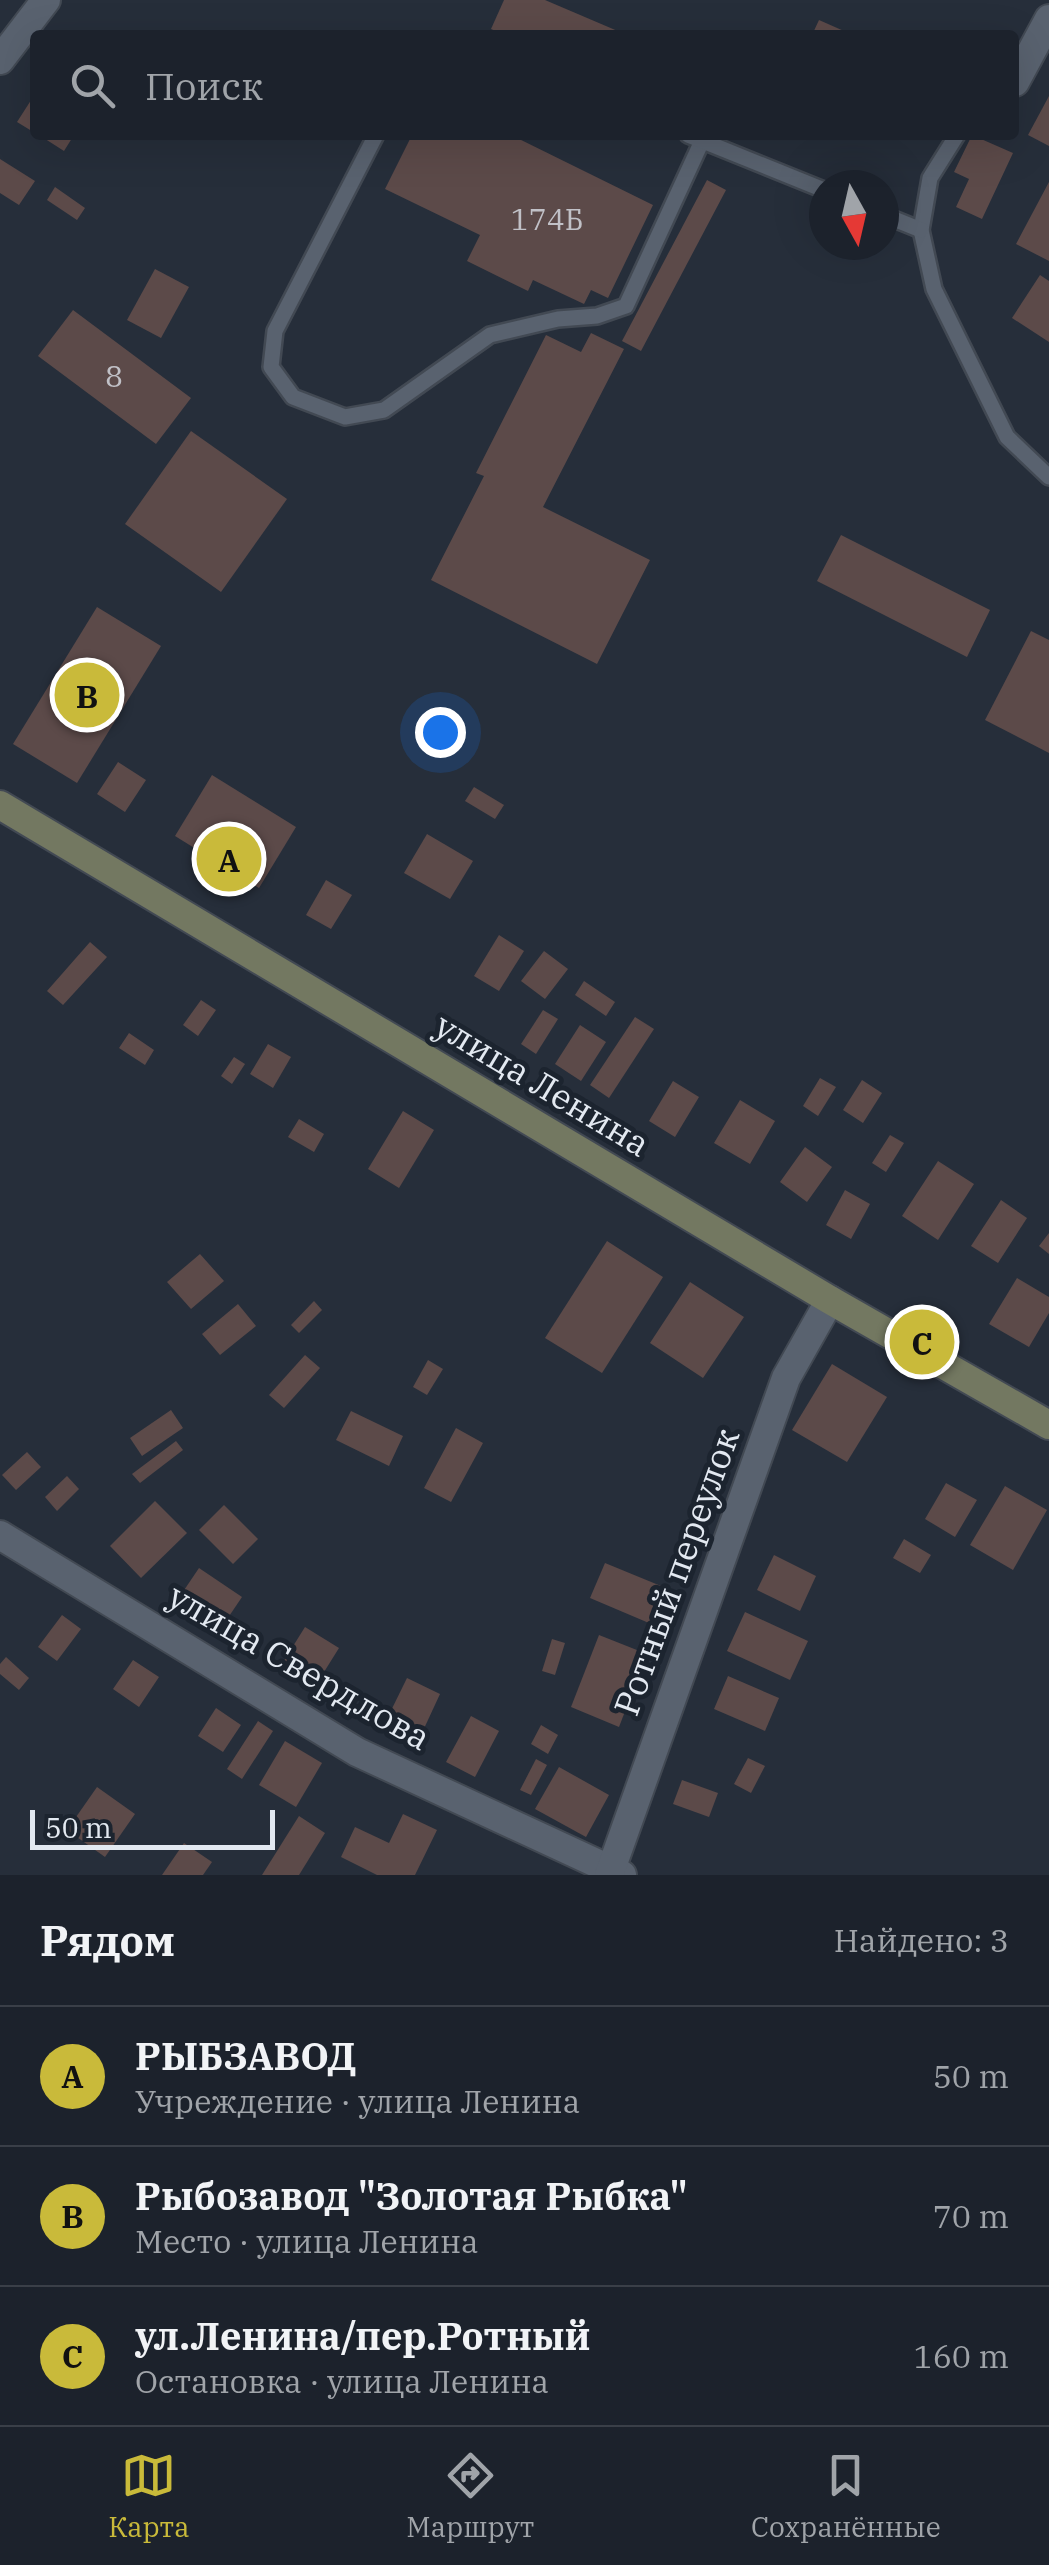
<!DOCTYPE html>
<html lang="ru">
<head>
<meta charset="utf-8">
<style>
  :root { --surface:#1c222c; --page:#292f38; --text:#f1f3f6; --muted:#a0a4a9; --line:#3a3f48; --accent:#c9ba3a }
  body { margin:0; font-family:"IBM Plex Serif",serif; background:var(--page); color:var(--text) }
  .compass { position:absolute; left:809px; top:170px; width:90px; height:90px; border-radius:50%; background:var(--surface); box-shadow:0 10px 40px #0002; rotate:172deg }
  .scale { position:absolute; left:30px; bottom:25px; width:245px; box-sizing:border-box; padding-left:10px; border:5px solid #e3e9f1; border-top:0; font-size:28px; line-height:35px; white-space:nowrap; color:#e3e9f1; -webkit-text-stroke:8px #1c242f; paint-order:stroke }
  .you { position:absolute; left:440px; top:732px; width:35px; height:35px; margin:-25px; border:8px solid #fff; border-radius:50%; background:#1a73e8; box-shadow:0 0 0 15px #1a73e833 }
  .badge { display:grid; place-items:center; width:65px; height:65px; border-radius:50%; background:var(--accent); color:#111; font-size:32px; font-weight:700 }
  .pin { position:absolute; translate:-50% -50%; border:5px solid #fff; box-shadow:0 2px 10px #0006 }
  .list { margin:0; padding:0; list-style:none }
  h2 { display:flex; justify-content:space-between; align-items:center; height:130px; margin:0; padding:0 40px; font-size:42px }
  h2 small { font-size:32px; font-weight:400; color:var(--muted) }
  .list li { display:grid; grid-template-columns:65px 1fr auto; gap:30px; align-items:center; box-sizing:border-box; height:140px; padding:0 40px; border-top:2px solid var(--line) }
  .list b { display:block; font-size:38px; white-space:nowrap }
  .list p { margin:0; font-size:32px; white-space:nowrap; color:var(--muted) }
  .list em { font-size:32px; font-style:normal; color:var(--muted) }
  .icon { flex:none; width:55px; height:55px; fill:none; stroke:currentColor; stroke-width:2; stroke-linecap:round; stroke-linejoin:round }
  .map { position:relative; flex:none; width:1049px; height:1875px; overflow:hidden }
  .search { position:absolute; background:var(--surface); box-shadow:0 10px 40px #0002; left:30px; right:30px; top:30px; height:110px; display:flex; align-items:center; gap:25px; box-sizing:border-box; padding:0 35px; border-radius:10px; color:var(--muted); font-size:38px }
  .sheet { height:550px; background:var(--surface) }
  nav { display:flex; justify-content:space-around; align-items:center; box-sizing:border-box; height:140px; border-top:2px solid var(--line); background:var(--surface); font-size:28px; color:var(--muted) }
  nav a { display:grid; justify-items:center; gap:5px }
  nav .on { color:var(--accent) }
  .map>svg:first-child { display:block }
  .building { fill:#5c4a49 }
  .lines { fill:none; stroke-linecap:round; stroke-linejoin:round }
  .service-casing { stroke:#424953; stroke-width:20 }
  .minor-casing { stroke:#424953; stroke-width:32 }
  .secondary-casing { stroke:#424953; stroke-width:32 }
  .service { stroke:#59626f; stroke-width:15 }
  .minor { stroke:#59626f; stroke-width:28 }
  .secondary { stroke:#737861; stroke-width:28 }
  .labels { text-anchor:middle; stroke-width:10; stroke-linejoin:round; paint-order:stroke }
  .number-label { font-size:30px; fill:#c1c1c7 }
  .street-label { font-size:35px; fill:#e3e9f1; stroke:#1c242f }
</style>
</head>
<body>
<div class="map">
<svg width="1049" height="1875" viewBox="0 0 1049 1875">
  <rect width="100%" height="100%" fill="#262e3a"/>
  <g class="building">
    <polygon points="504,0 545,0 627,35 505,35 491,29"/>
    <polygon points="819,20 853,35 812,35"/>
    <polygon points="35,94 35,133 17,122"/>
    <polygon points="1049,96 1049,146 1028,135"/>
    <polygon points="39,135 74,135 64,151"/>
    <polygon points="412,135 511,135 653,205 608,298 591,290 584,304 533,280 528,291 467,261 480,235 385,189"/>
    <polygon points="972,135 1013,153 982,219 956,207 969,179 954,172"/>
    <polygon points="0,159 35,181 19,205 0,193"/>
    <polygon points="707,180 726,190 641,351 622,341"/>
    <polygon points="1049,182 1049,261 1016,244"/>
    <polygon points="55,187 85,208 77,220 47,200"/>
    <polygon points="155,269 189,287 161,338 127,320"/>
    <polygon points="1040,275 1049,281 1049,342 1012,318"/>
    <polygon points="73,310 191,398 156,444 38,356"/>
    <polygon points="591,333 624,349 543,507 650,560 597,664 431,580 484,476 476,473 546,335 581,352"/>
    <polygon points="191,431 287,499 221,592 125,524"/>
    <polygon points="841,535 990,610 967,657 817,581"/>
    <polygon points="97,607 161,646 77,783 13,744"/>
    <polygon points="1031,631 1049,640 1049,753 985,720"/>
    <polygon points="118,762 146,780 125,812 97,794"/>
    <polygon points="212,775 296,827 259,888 175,836"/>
    <polygon points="474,787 504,805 495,819 465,801"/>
    <polygon points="427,834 473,861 450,899 404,873"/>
    <polygon points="326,880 352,895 331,929 306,915"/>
    <polygon points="499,935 524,951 499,991 474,976"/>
    <polygon points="90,942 107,957 63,1005 47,991"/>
    <polygon points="544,951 568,969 545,999 521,981"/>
    <polygon points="584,981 615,1002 606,1016 575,995"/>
    <polygon points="201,1000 216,1010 198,1036 183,1025"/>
    <polygon points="543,1010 558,1019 536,1054 521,1044"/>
    <polygon points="635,1017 654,1029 609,1098 590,1085"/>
    <polygon points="580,1025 606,1042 581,1081 555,1064"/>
    <polygon points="129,1033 154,1050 145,1065 119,1048"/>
    <polygon points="268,1044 291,1057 273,1088 250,1074"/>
    <polygon points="234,1057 245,1064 232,1084 221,1076"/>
    <polygon points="820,1078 836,1087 818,1116 803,1106"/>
    <polygon points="862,1080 882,1093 863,1123 843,1110"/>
    <polygon points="673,1081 699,1097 675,1137 649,1121"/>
    <polygon points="740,1100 775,1121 750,1164 714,1143"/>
    <polygon points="403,1111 434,1130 399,1188 368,1169"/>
    <polygon points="299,1119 324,1134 314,1152 288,1137"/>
    <polygon points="890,1135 904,1143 886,1172 872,1163"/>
    <polygon points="805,1147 832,1167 807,1202 780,1182"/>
    <polygon points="938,1161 974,1184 938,1240 902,1216"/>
    <polygon points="845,1190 870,1204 851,1239 826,1225"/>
    <polygon points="1001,1200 1027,1218 998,1263 971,1246"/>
    <polygon points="1049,1233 1049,1254 1039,1246"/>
    <polygon points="607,1241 663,1277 602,1373 545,1338"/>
    <polygon points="200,1254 224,1281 191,1309 167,1282"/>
    <polygon points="1017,1278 1049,1297 1049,1313 1029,1347 989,1324"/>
    <polygon points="690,1282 744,1317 703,1378 650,1343"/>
    <polygon points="314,1301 322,1310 299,1333 291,1325"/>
    <polygon points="238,1304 256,1326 220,1355 202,1334"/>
    <polygon points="305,1355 320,1368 284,1408 269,1395"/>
    <polygon points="428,1360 443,1369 427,1395 413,1387"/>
    <polygon points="832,1364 887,1397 847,1462 792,1430"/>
    <polygon points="171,1410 183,1428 142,1456 130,1438"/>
    <polygon points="351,1411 403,1436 389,1466 336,1440"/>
    <polygon points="456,1428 483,1443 451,1502 424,1488"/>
    <polygon points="176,1441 183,1450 140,1483 132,1474"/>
    <polygon points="27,1452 41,1467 16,1490 2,1475"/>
    <polygon points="67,1476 79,1489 57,1511 45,1497"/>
    <polygon points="946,1483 977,1500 955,1537 925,1519"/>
    <polygon points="1005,1486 1047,1510 1013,1570 970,1545"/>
    <polygon points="155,1501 187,1533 141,1578 110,1546"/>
    <polygon points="224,1505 258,1539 233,1564 199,1530"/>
    <polygon points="904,1539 931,1555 920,1573 893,1558"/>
    <polygon points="774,1555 816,1576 800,1611 757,1590"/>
    <polygon points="605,1563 678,1593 663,1629 590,1598"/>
    <polygon points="199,1568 242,1597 215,1637 172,1608"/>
    <polygon points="745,1612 808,1641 790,1680 727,1651"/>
    <polygon points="62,1615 81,1629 57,1661 38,1647"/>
    <polygon points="305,1627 339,1648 314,1688 280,1667"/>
    <polygon points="599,1635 647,1654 619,1727 571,1707"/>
    <polygon points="552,1639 565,1643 555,1675 542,1671"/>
    <polygon points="6,1657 29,1678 19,1690 0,1674 0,1664"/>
    <polygon points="133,1660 159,1677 139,1707 113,1689"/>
    <polygon points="728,1676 779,1698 765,1731 714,1709"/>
    <polygon points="407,1678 440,1694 415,1748 381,1731"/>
    <polygon points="216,1708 241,1725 223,1752 198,1736"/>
    <polygon points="471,1716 499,1731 475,1777 446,1762"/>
    <polygon points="258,1721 273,1731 242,1779 227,1769"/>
    <polygon points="541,1725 558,1735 548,1754 531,1744"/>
    <polygon points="285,1741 322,1763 296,1807 259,1785"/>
    <polygon points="748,1758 765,1766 751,1793 734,1784"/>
    <polygon points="536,1759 547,1765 531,1795 520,1790"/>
    <polygon points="559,1767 609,1795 586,1837 535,1809"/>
    <polygon points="682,1780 718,1793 709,1817 673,1804"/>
    <polygon points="97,1787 135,1814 105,1857 67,1830"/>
    <polygon points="403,1814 437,1830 415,1875 377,1875 341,1857 355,1827 389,1843"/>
    <polygon points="299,1816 325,1833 299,1875 262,1875"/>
    <polygon points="184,1843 212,1862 203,1875 162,1875"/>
  </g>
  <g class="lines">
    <defs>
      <g id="service">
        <polyline points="376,135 275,331 271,367 293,397 345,417 384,410 490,335 558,319 597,316 626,306 702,141"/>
        <polyline points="688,135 824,190"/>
        <polyline points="957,135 930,178 921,230 934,289 1007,437 1049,477"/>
        <polyline points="884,215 921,230"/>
      </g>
      <g id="minor">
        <polyline points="0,60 46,0"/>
        <polyline points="1015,82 1049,19"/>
        <polyline points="0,1535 357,1752 622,1875"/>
        <polyline points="609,1875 786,1378 830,1300"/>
      </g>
      <polyline id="secondary" points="0,805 830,1300 1049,1425"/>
    </defs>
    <use href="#service" class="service-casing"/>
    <use href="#minor" class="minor-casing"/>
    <use href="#secondary" class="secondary-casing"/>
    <use href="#service" class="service"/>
    <use href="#minor" class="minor"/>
    <use href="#secondary" class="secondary"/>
  </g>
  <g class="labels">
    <g class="number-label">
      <text x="547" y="230">174Б</text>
      <text x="114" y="387">8</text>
    </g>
    <g class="street-label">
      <text transform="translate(542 1085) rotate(31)" y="12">улица Ленина</text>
      <text transform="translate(677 1572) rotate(-70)" y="12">Ротный переулок</text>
      <text transform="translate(299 1667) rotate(30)" y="12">улица Свердлова</text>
    </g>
  </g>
</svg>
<svg class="compass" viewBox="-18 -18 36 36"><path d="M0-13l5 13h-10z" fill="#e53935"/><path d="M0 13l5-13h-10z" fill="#a0a4a9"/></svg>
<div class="scale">50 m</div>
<div class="you"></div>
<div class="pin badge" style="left:229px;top:859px">A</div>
<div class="pin badge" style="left:87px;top:695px">B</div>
<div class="pin badge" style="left:922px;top:1342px">C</div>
<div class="search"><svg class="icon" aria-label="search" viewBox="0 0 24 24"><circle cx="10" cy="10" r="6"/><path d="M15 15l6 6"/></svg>Поиск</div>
</div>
<section class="sheet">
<h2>Рядом<small>Найдено: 3</small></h2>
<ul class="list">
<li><span class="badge">A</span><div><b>РЫБЗАВОД</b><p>Учреждение · улица Ленина</p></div><em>50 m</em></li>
<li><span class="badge">B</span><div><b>Рыбозавод &quot;Золотая Рыбка&quot;</b><p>Место · улица Ленина</p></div><em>70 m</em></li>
<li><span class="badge">C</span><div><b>ул.Ленина/пер.Ротный</b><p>Остановка · улица Ленина</p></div><em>160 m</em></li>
</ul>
</section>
<nav>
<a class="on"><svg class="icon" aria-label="map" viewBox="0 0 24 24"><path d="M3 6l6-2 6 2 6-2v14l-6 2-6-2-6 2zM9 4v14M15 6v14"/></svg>Карта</a>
<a><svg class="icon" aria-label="directions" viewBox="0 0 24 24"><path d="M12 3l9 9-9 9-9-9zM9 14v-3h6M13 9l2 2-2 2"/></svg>Маршрут</a>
<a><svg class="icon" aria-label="saved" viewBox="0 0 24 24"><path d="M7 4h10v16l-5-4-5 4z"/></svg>Сохранённые</a>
</nav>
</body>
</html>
